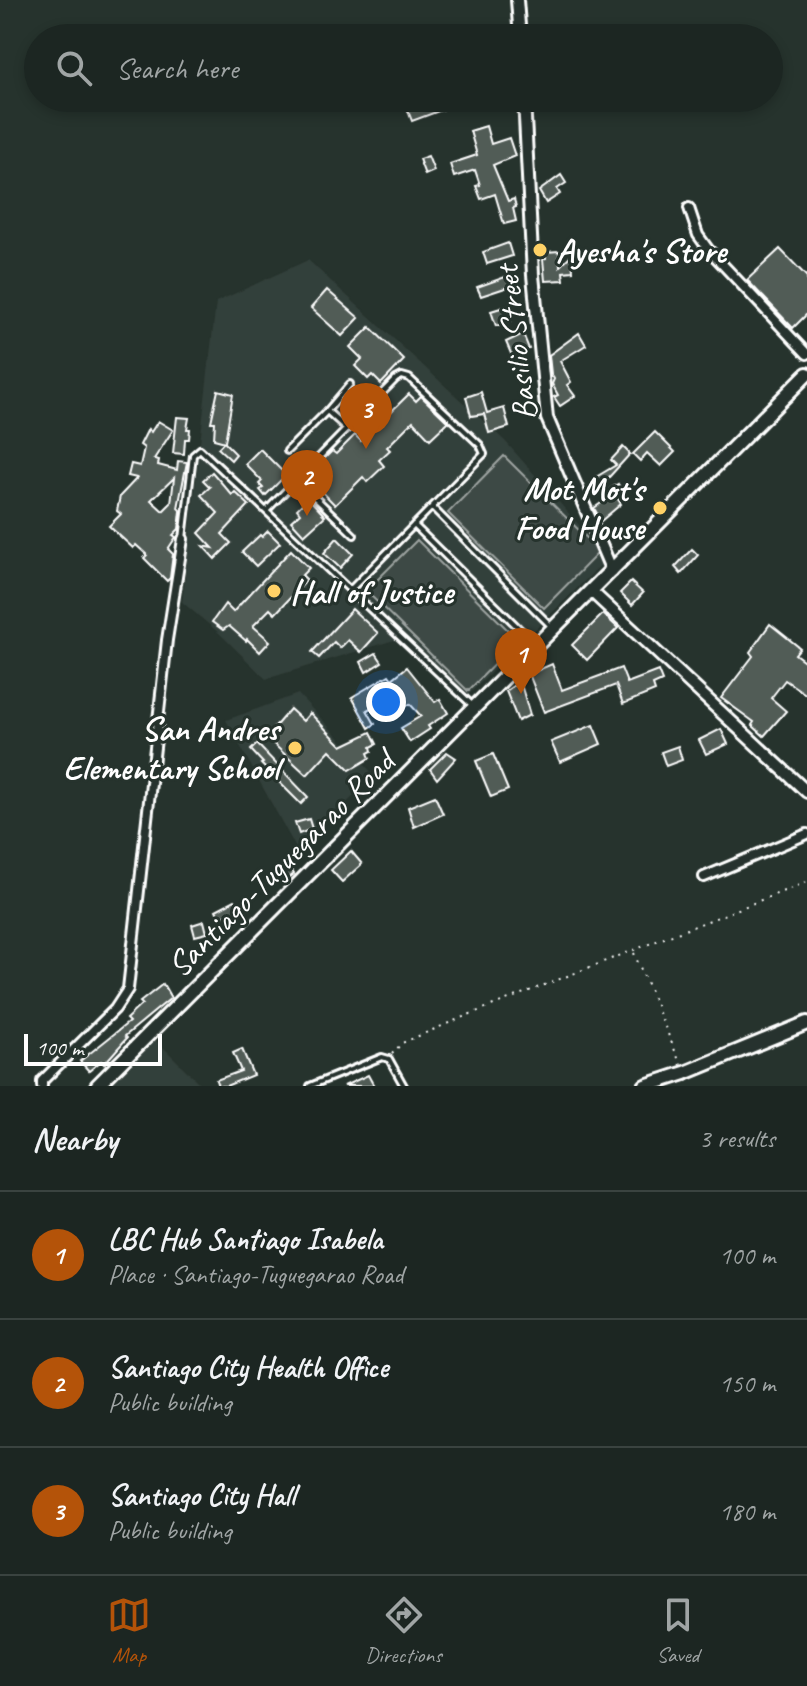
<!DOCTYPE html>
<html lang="en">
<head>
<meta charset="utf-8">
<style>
  :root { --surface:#1c2622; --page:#252e2a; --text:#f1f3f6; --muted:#a0a5a5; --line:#3a4340; --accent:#b45309 }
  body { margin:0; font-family:Caveat,sans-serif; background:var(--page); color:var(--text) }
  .scale { position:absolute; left:24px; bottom:20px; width:138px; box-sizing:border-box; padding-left:8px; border:4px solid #fff; border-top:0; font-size:22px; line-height:28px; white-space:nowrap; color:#fff; -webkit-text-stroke:6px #26332d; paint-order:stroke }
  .you { position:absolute; left:386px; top:702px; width:28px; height:28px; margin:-20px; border:6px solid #fff; border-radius:50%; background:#1a73e8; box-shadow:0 0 0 12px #1a73e833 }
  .badge { display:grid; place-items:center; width:52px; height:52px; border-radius:50%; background:var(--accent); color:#fff; font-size:26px; font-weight:700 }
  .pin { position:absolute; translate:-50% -66px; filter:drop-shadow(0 2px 4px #0008) }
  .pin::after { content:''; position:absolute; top:42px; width:28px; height:24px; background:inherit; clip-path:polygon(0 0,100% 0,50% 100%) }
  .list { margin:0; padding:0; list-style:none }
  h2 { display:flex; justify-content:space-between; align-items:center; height:104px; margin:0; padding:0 32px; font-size:34px }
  h2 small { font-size:26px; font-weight:400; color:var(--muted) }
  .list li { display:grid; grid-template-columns:52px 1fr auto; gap:24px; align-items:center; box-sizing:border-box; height:128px; padding:0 32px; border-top:2px solid var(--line) }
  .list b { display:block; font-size:30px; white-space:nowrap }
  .list p { margin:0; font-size:26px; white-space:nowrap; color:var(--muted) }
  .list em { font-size:26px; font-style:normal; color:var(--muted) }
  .icon { flex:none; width:44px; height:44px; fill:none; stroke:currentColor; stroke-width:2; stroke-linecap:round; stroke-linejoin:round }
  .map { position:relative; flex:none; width:807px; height:1086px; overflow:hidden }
  .search { position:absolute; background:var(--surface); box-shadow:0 4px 12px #0003; left:24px; right:24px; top:24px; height:88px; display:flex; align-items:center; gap:20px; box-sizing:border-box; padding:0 28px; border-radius:44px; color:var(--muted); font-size:30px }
  .sheet { height:488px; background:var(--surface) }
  nav { display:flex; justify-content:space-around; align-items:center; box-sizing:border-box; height:112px; border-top:2px solid var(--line); background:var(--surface); font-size:22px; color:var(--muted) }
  nav a { display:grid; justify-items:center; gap:4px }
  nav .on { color:var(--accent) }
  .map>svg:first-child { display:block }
  .built { fill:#333f3a }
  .green { fill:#3e4944; stroke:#9ea4a2; stroke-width:2 }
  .building { fill:#515c57; stroke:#fff; stroke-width:2; fill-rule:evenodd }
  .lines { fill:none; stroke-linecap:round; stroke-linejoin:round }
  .service-casing { stroke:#fff; stroke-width:10 }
  .minor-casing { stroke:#fff; stroke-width:14 }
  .tertiary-casing { stroke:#fff; stroke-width:16 }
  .secondary-casing { stroke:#fff; stroke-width:18 }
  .primary-casing { stroke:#fff; stroke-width:18 }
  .path { stroke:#fff; stroke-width:2; stroke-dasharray:2 6; stroke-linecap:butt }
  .service { stroke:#26332d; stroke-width:4 }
  .minor { stroke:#26332d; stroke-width:8 }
  .tertiary { stroke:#26332d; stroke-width:10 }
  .secondary { stroke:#26332d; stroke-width:12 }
  .primary { stroke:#26332d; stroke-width:12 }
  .poi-dot { fill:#ffd166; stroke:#26332d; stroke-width:3 }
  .labels { text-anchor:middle; stroke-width:6; stroke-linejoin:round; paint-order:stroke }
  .poi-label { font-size:34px; font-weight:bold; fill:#fff; stroke:#26332d; text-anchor:start }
  .street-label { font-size:34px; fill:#fff; stroke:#26332d }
</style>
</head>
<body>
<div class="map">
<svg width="807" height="1086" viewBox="0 0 807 1086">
  <rect width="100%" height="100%" fill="#26332d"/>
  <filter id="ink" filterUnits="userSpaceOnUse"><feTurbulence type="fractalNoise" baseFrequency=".0125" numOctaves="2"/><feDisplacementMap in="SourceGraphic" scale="16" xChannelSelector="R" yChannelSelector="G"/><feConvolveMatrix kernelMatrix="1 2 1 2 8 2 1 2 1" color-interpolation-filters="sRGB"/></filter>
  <g filter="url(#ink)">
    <g class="built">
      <polygon points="308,260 505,441 602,551 602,564 464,699 401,638 266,679 219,633 182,602 216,302"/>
      <polygon points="298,694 375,776 297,850 226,720"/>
      <polygon points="155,1039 202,1086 108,1086"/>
    </g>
    <g class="green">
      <polygon points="504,456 600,551 544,608 448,513"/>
      <polygon points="417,540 518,640 468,691 366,591"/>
    </g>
    <g class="building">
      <polygon points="418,98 422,101 442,98 447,108 412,121 405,103"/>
      <polygon points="486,126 491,144 509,138 515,156 493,165 508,201 514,199 516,207 513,208 516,221 504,224 495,194 481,199 476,186 480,185 475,170 454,177 450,164 477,155 470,131"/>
      <polygon points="428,156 434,171 425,175 419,159"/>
      <polygon points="561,175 566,183 557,189 560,194 546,203 539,191"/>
      <polygon points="508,243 512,256 487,264 483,252"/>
      <polygon points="780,249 807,277 807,314 793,328 747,280"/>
      <polygon points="559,251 560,266 572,254 573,271 563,272 564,280 545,281 543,259 546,258 546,252"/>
      <polygon points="508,276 511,286 481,296 477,287"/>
      <polygon points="327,290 359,318 342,336 311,308"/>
      <polygon points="504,307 511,321 496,326 491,311"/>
      <polygon points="370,327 404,360 381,384 372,375 368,379 355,366 362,359 350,347"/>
      <polygon points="579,333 586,345 560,361 571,382 567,385 575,396 560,406 554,397 558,395 552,384 554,379 551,374 549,355"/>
      <polygon points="523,334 529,349 512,356 506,342"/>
      <polygon points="218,390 233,394 225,442 214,439 215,422 211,422"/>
      <polygon points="481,392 487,413 504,408 509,427 489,433 484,414 471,416 466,397"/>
      <polygon points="409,394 416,401 421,396 448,422 430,439 413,421 387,447 390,450 379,460 384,466 367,482 363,477 335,505 307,476 332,451 336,454 355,435 361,441"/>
      <polygon points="177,417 189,418 187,429 190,429 189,439 185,439 184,454 173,453"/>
      <path d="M158 421 173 430 154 459 159 460 158 465 177 470 178 461 187 462 178 508 181 511 179 529 173 535 176 537 168 549 173 554 170 578 167 581 144 558 147 555 136 545 133 548 109 526 121 514 117 511 120 496 137 478 128 476 131 464 140 466 144 448 140 445 148 429 151 432ZM174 478 171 503 163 511 151 500Z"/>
      <polygon points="655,432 675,452 661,466 647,453 640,461 633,454"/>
      <polygon points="224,442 236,454 231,460 218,448"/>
      <polygon points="623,447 630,454 601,486 596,477 616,465 611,460"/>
      <polygon points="260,449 286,475 265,496 260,490 263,488 259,484 262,481 245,464"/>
      <polygon points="212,472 232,495 235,492 249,505 222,534 231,543 215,559 203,546 213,548 199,533 218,513 201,495 210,487 203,480"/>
      <polygon points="618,484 622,492 616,496 621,504 601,521 594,508 607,499 603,493"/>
      <polygon points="308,498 325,516 304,535 291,521 300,513 297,509"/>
      <polygon points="268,531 280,543 256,566 242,552 260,535 262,537"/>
      <polygon points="337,538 353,554 340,568 324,553"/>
      <polygon points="692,549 698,555 681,574 675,567"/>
      <polygon points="291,550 309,568 302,575 307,580 275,614 270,609 253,626 270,641 260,652 247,639 246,641 229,626 223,630 212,622 225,604 233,612"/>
      <polygon points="631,582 643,593 632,605 620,593"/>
      <polygon points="352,609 378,633 361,652 348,640 340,648 334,642 319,658 312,652"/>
      <polygon points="603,614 618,628 587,660 572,645"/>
      <polygon points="770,624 800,648 795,654 807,663 807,695 785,680 771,698 786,711 764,736 752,725 754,722 721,698 753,656 750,652"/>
      <polygon points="376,653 382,662 366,672 361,662"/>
      <polygon points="552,664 562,690 621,668 627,683 658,671 662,681 653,685 655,691 623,704 616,685 544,712 529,674"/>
      <polygon points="407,667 435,702 440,699 448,713 428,726 430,729 410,742 401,728 421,716 410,704 399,710 391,697 367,710 375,724 369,728 352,697 389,675 392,679"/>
      <polygon points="520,681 530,715 518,721 506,691"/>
      <polygon points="290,709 303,721 310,713 342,746 371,732 377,744 371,747 372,751 368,753 370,758 350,770 330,750 307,775 266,737"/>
      <polygon points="593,725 601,744 560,762 551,742"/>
      <polygon points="721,729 728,744 706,754 699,740"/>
      <polygon points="257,744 308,797 301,804 261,764 263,763 251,750"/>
      <polygon points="678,746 682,760 666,766 661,752"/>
      <polygon points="447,752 456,758 437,779 430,769"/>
      <polygon points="493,754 508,790 491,797 476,761"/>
      <polygon points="435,796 443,814 414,827 408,807"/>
      <polygon points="309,819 312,829 299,834 295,823"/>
      <polygon points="351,851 362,864 342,882 331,870"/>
      <polygon points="287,864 294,874 286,880 279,871"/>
      <polygon points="235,900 242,912 228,920 225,915 220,918 216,910"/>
      <polygon points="204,921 207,933 195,936 192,925"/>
      <polygon points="163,984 171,998 125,1036 127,1038 104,1064 101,1061 89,1071 80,1061 129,1022 126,1019 142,1004 140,1002"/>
      <polygon points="242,1049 253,1075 226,1086 218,1086 216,1080 241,1071 233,1053"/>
      <polygon points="368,1075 374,1086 344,1086"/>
    </g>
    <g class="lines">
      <defs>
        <g id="service">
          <polyline points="327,411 350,384"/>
          <polyline points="287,451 327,411 347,429"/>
          <polyline points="297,480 354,535"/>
          <polyline points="432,507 552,627"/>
          <polyline points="267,510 396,379 402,376 409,378 480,445 484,454 351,589"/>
          <polyline points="414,525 535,644"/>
          <polyline points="183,539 193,455 200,449 473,706"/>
          <polyline points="310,1086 382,1057 389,1059 404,1086"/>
        </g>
        <g id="minor">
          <polyline points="689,208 698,235 708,249 807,354"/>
          <polyline points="704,877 807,834"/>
          <polyline points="42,1086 42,1081 115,1009 128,989 167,640 183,539"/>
        </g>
        <g id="tertiary">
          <polyline points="517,0 520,38"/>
          <polyline points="524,98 533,275 547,418 612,571"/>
          <polyline points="591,591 807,792"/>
        </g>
        <polyline id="secondary" points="645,1086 685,1073 807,1023"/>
        <polyline id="primary" points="97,1086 807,374"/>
      </defs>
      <use href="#service" class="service-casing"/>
      <use href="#minor" class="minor-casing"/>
      <use href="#tertiary" class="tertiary-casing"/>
      <use href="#secondary" class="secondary-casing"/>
      <use href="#primary" class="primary-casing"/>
      <g class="path">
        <polyline points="634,953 681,1065"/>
        <polyline points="392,1054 402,1043 463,1017 807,882"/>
      </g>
      <use href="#service" class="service"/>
      <use href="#minor" class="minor"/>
      <use href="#tertiary" class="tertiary"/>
      <use href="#secondary" class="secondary"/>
      <use href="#primary" class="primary"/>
    </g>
  </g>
  <g class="poi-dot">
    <circle cx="540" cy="250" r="8"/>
    <circle cx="660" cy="508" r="8"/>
    <circle cx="274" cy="591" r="8"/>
    <circle cx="295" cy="748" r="8"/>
  </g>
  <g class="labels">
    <g class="poi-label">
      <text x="556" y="262">Ayesha's Store</text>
      <text x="644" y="500" text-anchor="end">Mot Mot's<tspan x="644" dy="39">Food House</tspan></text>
      <text x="290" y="603">Hall of Justice</text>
      <text x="279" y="740" text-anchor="end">San Andres<tspan x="279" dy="39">Elementary School</tspan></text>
    </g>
    <g class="street-label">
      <text transform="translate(515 343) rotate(-97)" y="12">Basilio Street</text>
      <text transform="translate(280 863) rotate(-45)" y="12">Santiago-Tuguegarao Road</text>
    </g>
  </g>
</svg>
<div class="scale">100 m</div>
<div class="you"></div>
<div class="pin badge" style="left:521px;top:694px">1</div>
<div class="pin badge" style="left:307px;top:516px">2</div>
<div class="pin badge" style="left:366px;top:449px">3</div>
<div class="search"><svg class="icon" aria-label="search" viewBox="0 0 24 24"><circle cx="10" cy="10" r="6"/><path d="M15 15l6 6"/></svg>Search here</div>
</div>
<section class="sheet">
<h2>Nearby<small>3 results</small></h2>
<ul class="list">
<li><span class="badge">1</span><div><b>LBC Hub Santiago Isabela</b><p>Place · Santiago-Tuguegarao Road</p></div><em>100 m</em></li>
<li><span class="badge">2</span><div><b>Santiago City Health Office</b><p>Public building</p></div><em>150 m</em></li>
<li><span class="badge">3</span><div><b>Santiago City Hall</b><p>Public building</p></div><em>180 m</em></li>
</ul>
</section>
<nav>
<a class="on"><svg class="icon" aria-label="map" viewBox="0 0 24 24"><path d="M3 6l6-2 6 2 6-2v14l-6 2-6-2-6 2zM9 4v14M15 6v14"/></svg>Map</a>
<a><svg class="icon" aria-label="directions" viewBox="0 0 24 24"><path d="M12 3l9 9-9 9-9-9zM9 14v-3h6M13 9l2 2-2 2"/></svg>Directions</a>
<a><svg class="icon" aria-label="saved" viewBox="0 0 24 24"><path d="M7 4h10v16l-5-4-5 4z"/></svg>Saved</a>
</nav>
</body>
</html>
